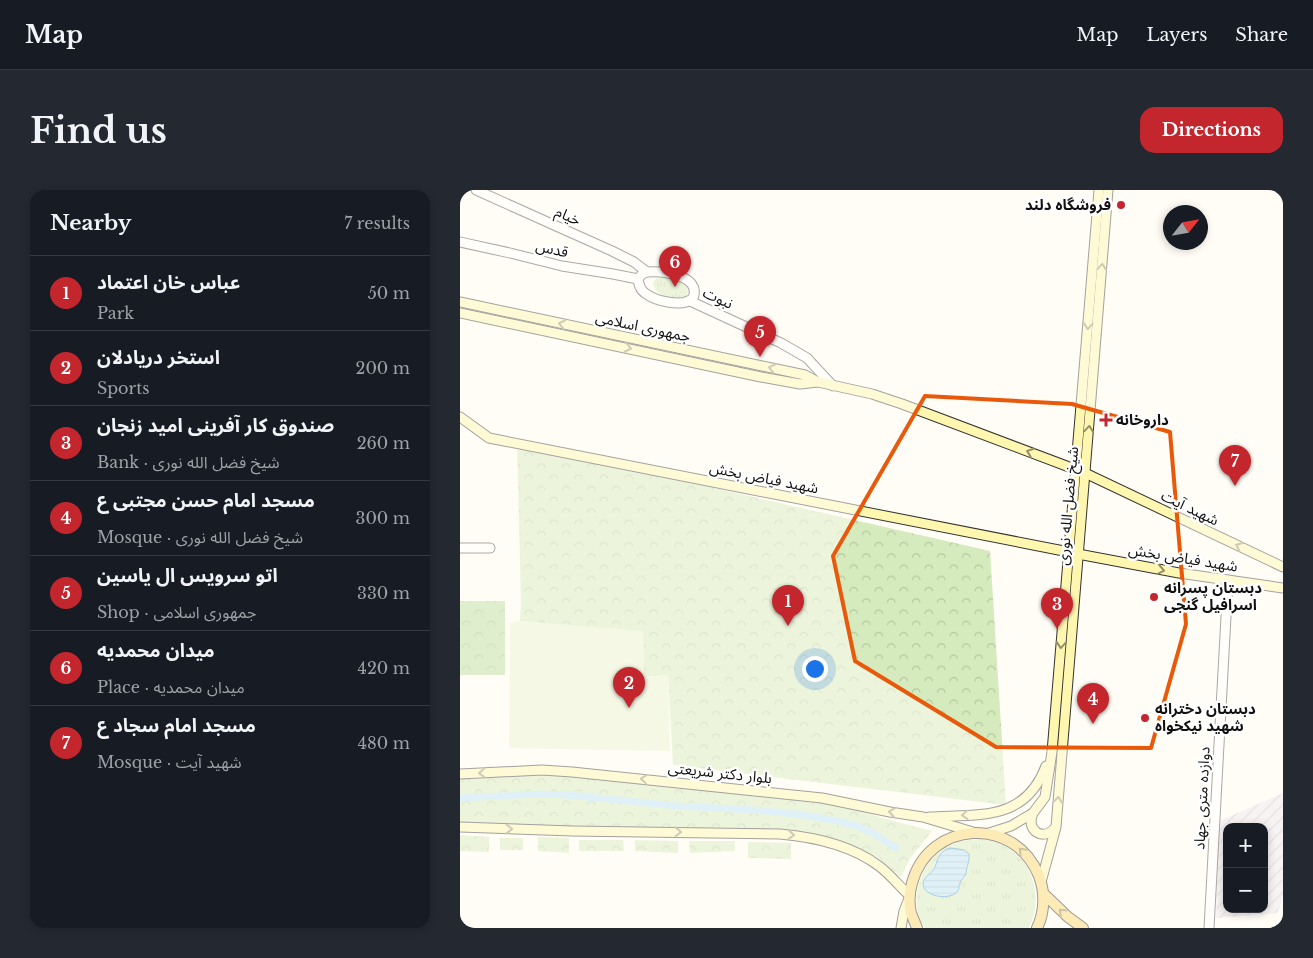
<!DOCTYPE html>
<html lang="en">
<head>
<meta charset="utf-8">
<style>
  :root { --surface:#171b24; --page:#242831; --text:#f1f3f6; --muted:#9ea1a6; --line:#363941; --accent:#c4262e }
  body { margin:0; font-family:"Libre Baskerville","Noto Sans Arabic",serif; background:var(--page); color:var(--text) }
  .controls { position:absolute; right:15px; bottom:15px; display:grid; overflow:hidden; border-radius:10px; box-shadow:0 2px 8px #0003 }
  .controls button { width:45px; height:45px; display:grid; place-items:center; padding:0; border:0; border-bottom:1px solid var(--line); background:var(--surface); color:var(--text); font:25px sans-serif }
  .compass { position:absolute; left:703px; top:15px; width:45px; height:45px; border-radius:50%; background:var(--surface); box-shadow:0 2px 8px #0003; rotate:59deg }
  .you { position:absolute; left:354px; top:478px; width:18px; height:18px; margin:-12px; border:4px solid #fff; border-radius:50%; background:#1a73e8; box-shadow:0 0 0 8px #1a73e833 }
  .badge { display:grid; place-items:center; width:32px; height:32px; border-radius:50%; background:var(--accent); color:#fff; font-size:16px; font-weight:700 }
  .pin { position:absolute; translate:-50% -41px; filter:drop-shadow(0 1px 2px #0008) }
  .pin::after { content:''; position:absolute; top:26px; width:18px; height:15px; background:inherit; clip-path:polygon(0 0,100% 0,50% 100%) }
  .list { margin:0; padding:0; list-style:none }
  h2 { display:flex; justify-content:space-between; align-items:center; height:65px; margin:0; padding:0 20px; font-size:21px }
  h2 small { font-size:16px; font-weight:400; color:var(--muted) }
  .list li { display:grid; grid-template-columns:32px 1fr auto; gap:15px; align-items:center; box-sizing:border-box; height:75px; padding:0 20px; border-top:1px solid var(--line) }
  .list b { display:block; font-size:19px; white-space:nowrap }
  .list p { margin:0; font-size:16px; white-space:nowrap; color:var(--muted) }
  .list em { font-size:16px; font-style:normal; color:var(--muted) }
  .map { position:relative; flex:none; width:823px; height:738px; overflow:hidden; border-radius:15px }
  header { display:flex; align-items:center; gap:30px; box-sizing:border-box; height:70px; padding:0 25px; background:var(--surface); border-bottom:1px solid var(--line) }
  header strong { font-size:24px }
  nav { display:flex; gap:28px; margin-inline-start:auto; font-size:18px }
  .intro { display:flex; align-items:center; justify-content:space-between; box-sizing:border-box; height:120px; padding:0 30px }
  h1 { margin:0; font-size:35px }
  .button { padding:12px 22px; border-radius:15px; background:var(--accent); color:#fff; font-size:18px; font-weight:700 }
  main { display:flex; gap:30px; padding:0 30px }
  aside { flex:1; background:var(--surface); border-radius:15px; box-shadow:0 2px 8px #0003 }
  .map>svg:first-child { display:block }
  .industrial { fill:url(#industrial-furrows); fill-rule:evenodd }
  .grass { fill:url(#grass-tufts); fill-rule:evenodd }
  .forest { fill:url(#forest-crowns) }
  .park { fill:url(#park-crowns) }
  .pitch { fill:#e6f2cf }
  .water { fill:url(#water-rules); stroke:#3f96cf }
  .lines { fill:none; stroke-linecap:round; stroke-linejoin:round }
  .canal { stroke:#b9e0f7; stroke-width:7 }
  .tertiary-casing { stroke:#444; stroke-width:11 }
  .secondary-casing { stroke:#333; stroke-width:11 }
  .primary-casing { stroke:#222; stroke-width:12 }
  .tertiary { stroke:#fff; stroke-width:9 }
  .secondary { stroke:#fff6b0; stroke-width:9 }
  .primary { stroke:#f9d66b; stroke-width:10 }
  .oneway { stroke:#948f68 }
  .oneway2 { stroke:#917d42 }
  .marked { fill:none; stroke:#e8590c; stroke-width:4; stroke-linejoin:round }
  .poi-dot { fill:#c4262e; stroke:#fff; stroke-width:2 }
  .labels { text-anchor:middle; stroke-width:5; stroke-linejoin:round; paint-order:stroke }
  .poi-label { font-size:15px; font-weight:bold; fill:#111; stroke:#fff; text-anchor:start }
  .street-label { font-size:15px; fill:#111; stroke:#fff }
</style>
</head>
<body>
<header>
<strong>Map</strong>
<nav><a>Map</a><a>Layers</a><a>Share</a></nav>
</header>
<div class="intro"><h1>Find us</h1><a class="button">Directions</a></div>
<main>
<aside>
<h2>Nearby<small>7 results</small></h2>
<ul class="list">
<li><span class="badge">1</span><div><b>عباس خان اعتماد</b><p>Park</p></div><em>50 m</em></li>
<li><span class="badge">2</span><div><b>استخر دریادلان</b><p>Sports</p></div><em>200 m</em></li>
<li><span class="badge">3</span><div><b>صندوق کار آفرینی امید زنجان</b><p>Bank · شیخ فضل الله نوری</p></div><em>260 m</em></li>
<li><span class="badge">4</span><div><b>مسجد امام حسن مجتبی ع</b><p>Mosque · شیخ فضل الله نوری</p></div><em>300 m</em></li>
<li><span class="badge">5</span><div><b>اتو سرویس ال یاسین</b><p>Shop · جمهوری اسلامی</p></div><em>330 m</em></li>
<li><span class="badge">6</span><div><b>میدان محمدیه</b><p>Place · میدان محمدیه</p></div><em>420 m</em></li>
<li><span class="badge">7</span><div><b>مسجد امام سجاد ع</b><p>Mosque · شهید آیت</p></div><em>480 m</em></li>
</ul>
</aside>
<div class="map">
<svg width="823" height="738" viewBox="0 0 823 738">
  <defs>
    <pattern id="industrial-furrows" width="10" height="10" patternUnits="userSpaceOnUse" patternTransform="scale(1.25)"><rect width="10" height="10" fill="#eee6ef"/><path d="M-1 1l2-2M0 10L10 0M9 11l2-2" fill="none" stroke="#cbc4cc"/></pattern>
    <pattern id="grass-tufts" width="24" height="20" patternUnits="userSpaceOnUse" patternTransform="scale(1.25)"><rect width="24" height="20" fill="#d5ebbd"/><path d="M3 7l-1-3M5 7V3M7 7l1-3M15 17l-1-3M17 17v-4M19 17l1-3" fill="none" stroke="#b6c8a1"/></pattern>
    <pattern id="forest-crowns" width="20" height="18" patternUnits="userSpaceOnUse" patternTransform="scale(1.25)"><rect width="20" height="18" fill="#b9dc9c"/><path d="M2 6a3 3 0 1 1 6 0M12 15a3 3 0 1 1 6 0" fill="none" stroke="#9ebc85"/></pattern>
    <pattern id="park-crowns" width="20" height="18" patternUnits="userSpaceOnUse" patternTransform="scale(1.25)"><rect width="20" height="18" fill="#d5ebbd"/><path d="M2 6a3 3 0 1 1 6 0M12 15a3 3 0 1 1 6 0" fill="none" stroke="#b6c8a1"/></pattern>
    <pattern id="water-rules" width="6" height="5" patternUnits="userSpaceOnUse" patternTransform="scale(1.25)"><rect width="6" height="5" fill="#b9e0f7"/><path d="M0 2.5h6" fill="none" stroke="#9ebfd3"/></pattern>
  </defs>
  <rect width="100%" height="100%" fill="#fffdf5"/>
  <path class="industrial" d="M823 603V705L818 723 756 728 759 631ZM767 637H804V719H767Z"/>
  <g class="grass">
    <path d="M200 88C211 88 232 90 227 106 215 112 194 107 193 92L196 89Z"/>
    <path d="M521 649C531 651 541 653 550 659 576 677 582 711 569 738H465C446 710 461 669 491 655 500 650 511 650 521 649ZM496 659 499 660 508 671 504 688 500 691 499 696 485 707 476 706 467 702 468 685 473 680 475 673Z"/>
  </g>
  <rect class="forest" x="0" y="411" width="45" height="74"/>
  <g class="park">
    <polygon points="57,253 530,361 546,615 213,575 208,485 184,487 183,442 60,431 61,413"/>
    <polygon points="76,584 149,590 364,613 392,618 422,628 472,641 449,670 441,687 418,667 386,654 365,646 343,641 312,639 99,636 0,634 0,589"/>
    <polygon points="0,645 29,647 29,662 0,661"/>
    <polygon points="78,647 109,648 109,663 78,661"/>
    <rect x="40" y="648" width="23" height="12"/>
    <polygon points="119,650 163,650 164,661 119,661"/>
    <polygon points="175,650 218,651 218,663 175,661"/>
    <polygon points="229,651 275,651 275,661 230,663"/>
    <polygon points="288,652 331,653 331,669 288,668"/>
  </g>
  <polygon class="pitch" points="60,431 183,441 184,487 208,485 210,561 49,558 50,433"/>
  <path class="water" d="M491 658 504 660 509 664C510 671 506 677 506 684 505 687 501 689 500 693 498 697 500 700 496 703 488 710 463 707 463 693 464 686 472 684 475 677 478 668 480 660 491 658Z"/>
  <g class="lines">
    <polyline class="canal" points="0,608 79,604 108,605 218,616 293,620 336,624 378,631 397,636 413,643 436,658"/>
    <defs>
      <g id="tertiary">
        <polyline points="16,0 152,61 174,72 187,82"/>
        <polyline points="0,52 50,63 102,76 153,84 178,89"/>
        <path d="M187 82C202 81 242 85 233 108 223 118 195 111 185 103 180 100 179 95 178 89L182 84Z"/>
        <polyline points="230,111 321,153 347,168 373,196"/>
        <polyline points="0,358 30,358"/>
        <polyline points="749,738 768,390"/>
      </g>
      <g id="secondary">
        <polyline points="0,112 345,185 358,192 412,204 442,214 625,283 823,377"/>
        <polyline points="0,123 301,187 340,194 358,192"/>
        <polyline points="0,227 29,248 609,362"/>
        <polyline points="618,364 719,383 823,398"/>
        <polyline points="0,584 82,580 112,582 362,608 430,622 463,627 513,642"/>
        <path d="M573 623C565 640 583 652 595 638"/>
        <path d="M469 627C519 624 565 632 586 576"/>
        <path d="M0 637 112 641 320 644C354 647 391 655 419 676 431 685 439 696 450 706L444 721 441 738"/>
        <polyline points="529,643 551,636 573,623 585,607 592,562 639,0"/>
        <polyline points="581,692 596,637 648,0"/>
      </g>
      <g id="primary">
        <polyline points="583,703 608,727 623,738"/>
        <path d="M457 738C455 733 453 728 451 723 449 714 449 703 452 693 469 630 555 625 579 686 585 702 585 722 577 738"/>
      </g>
    </defs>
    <use href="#tertiary" class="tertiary-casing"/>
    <use href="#secondary" class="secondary-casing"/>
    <use href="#primary" class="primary-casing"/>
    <use href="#tertiary" class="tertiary"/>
    <use href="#secondary" class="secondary"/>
    <use href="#primary" class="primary"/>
  </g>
  <defs><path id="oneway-chevron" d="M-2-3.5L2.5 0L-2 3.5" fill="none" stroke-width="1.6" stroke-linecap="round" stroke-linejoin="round" transform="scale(1.25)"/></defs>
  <g class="oneway">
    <use href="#oneway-chevron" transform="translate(642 77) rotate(-85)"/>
    <use href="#oneway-chevron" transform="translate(102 134) rotate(-168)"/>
    <use href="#oneway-chevron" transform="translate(628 136) rotate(95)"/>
    <use href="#oneway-chevron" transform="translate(168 158) rotate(12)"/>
    <use href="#oneway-chevron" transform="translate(312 178) rotate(-168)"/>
    <use href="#oneway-chevron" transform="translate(629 239) rotate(-85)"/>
    <use href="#oneway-chevron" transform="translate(570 262) rotate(-159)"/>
    <use href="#oneway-chevron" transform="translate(779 356) rotate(-155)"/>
    <use href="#oneway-chevron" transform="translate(701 380) rotate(11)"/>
    <use href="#oneway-chevron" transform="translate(601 455) rotate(95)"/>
    <use href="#oneway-chevron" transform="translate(22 583) rotate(177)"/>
    <use href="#oneway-chevron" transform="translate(184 589) rotate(-174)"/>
    <use href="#oneway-chevron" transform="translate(598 610) rotate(-85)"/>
    <use href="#oneway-chevron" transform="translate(432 622) rotate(-170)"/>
    <use href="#oneway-chevron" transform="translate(505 625) rotate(177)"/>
    <use href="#oneway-chevron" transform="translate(49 639) rotate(1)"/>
    <use href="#oneway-chevron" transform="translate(218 642) rotate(1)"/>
    <use href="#oneway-chevron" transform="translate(331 645) rotate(5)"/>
  </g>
  <g class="oneway2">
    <use href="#oneway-chevron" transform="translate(562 661) rotate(-135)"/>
    <use href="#oneway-chevron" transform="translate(602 722) rotate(-137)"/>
  </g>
  <path d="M0 0H823V738H0ZM465 206 612 214 710 242 726 434 691 558 536 557 395 471 373 366Z" fill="#fffdf5" fill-opacity=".55" fill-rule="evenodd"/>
  <path class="marked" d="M465 206 612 214 710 242 726 434 691 558 536 557 395 471 373 366Z"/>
  <g class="poi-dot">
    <circle cx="661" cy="15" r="5"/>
    <path d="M643.5 222.5h5v5h5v5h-5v5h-5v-5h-5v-5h5z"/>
    <circle cx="694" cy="407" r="5"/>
    <circle cx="685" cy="528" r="5"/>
  </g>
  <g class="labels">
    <g class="poi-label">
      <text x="651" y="20" text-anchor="end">فروشگاه دلند</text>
      <text x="656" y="235">داروخانه</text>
      <text x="704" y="403">دبستان پسرانه<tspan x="704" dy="17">اسرافیل گنجی</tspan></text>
      <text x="695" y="524">دبستان دخترانه<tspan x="695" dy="17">شهید نیکخواه</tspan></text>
    </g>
    <g class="street-label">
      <text transform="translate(108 26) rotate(24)" y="5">خیام</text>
      <text transform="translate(92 59) rotate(13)" y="5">قدس</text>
      <text transform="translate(258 108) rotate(25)" y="5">نبوت</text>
      <text transform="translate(183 137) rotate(12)" y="5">جمهوری اسلامی</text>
      <text transform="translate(304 288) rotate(11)" y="5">شهید فیاض بخش</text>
      <text transform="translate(608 316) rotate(-85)" y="5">شیخ فضل الله نوری</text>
      <text transform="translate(730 318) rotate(26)" y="5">شهید آیت</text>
      <text transform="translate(723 368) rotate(9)" y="5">شهید فیاض بخش</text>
      <text transform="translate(260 583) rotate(6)" y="5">بلوار دکتر شریعتی</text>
      <text transform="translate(742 608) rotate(-87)" y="5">دوازده متری جهاد</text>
    </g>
  </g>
</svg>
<div class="controls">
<button>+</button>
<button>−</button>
</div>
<svg class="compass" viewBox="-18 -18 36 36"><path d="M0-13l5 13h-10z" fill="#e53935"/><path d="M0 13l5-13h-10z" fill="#9ea1a6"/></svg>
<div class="you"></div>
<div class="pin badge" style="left:328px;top:436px">1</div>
<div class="pin badge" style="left:169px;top:518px">2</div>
<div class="pin badge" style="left:597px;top:439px">3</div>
<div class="pin badge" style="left:633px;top:534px">4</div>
<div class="pin badge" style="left:300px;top:167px">5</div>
<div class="pin badge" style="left:215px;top:97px">6</div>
<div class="pin badge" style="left:775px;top:296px">7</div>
</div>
</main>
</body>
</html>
